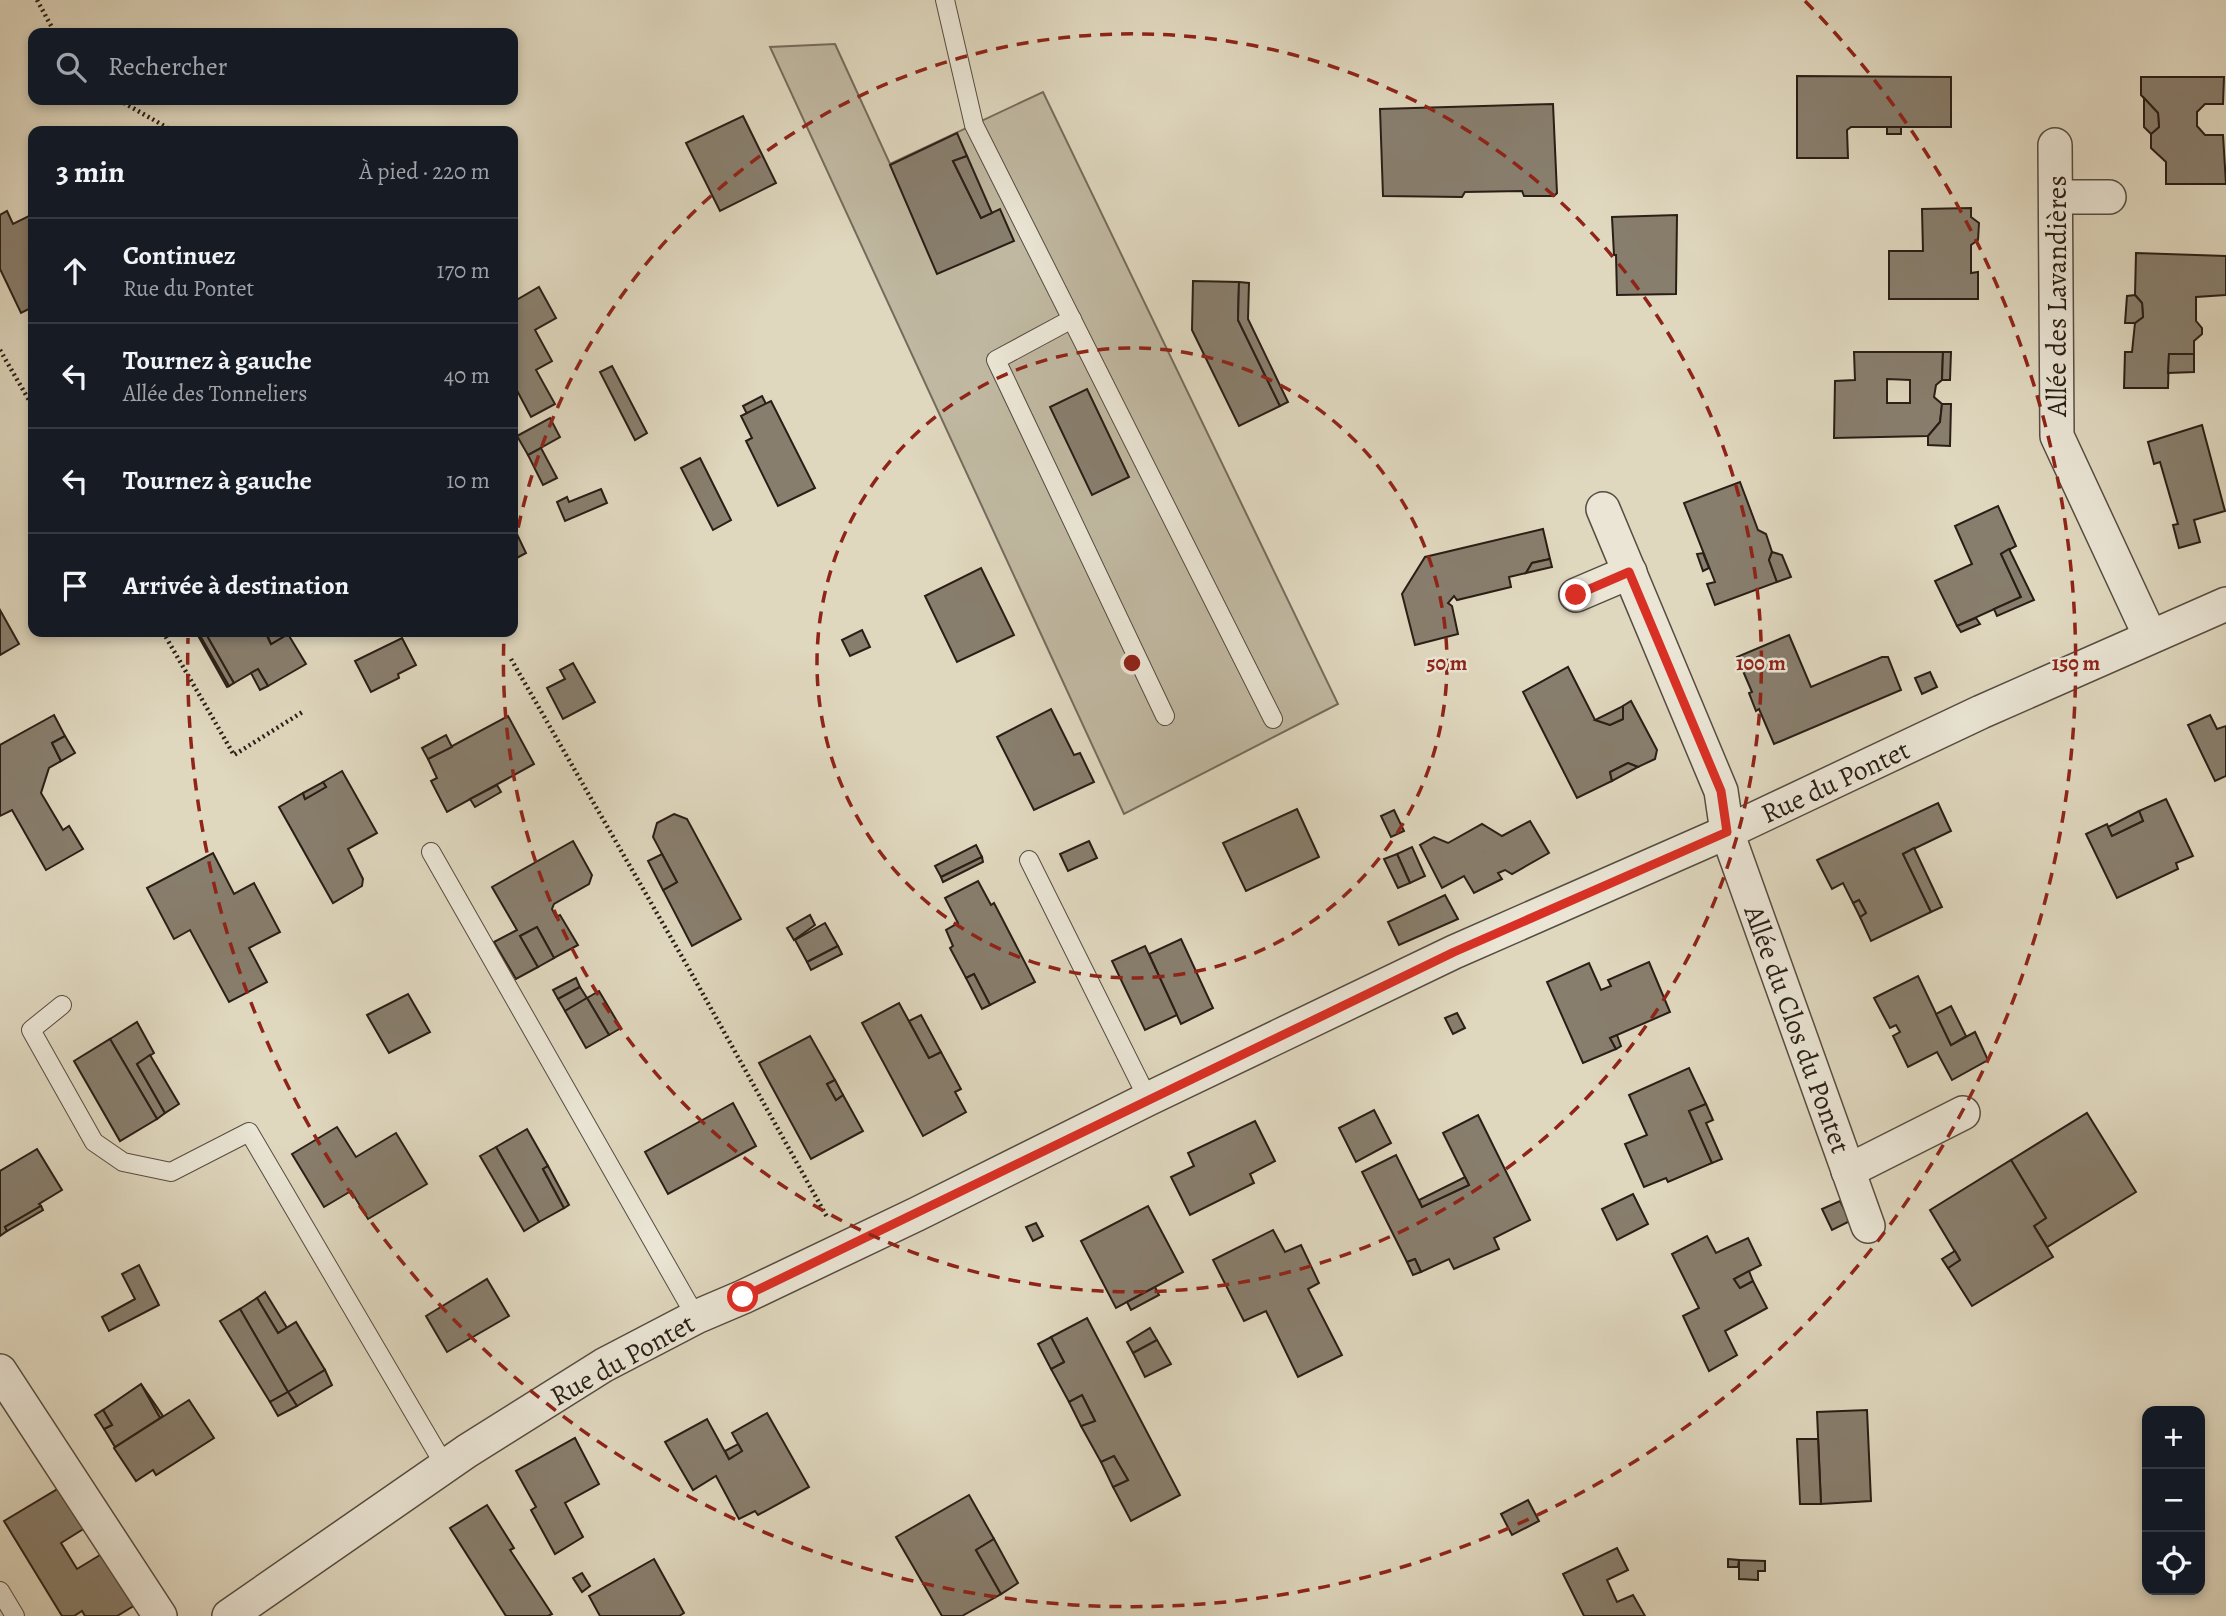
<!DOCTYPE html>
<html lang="fr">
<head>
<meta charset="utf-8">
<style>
  :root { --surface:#171b24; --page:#20242c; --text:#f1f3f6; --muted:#9ea1a6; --line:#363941 }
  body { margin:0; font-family:Alegreya,serif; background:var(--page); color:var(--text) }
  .controls { position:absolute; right:21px; bottom:21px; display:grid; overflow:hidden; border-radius:14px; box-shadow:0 4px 10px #0003 }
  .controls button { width:63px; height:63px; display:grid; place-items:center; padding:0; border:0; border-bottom:2px solid var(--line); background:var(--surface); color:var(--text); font:35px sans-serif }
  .stop { position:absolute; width:21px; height:21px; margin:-16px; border:5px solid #d93025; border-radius:50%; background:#fff }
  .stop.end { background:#d93025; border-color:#fff; box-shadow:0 2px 7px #0008 }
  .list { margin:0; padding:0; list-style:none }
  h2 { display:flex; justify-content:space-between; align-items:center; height:91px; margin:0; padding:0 28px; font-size:30px }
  h2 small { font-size:23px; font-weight:400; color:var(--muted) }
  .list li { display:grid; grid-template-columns:46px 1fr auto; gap:21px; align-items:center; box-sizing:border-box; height:105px; padding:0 28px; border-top:2px solid var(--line) }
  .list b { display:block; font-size:26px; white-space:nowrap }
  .list p { margin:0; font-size:23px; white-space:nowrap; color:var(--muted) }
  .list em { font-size:23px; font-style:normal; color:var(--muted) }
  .icon { flex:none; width:38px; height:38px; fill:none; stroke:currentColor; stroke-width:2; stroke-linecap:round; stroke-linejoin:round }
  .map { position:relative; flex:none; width:2226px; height:1616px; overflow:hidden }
  .search { position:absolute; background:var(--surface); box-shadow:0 4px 10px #0003; left:28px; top:28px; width:490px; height:77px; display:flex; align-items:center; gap:18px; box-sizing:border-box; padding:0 24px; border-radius:14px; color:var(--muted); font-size:26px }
  .panel { position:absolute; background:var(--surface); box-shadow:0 4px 10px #0003; left:28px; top:126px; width:490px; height:511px; border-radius:14px }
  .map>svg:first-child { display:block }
  .green { fill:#c0b8a1; stroke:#756b5c; stroke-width:2 }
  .building { fill:#887e6d; stroke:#2a1e16; stroke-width:2; fill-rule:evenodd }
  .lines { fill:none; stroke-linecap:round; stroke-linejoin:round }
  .lane-casing { stroke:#574c40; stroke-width:20 }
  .street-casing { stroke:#574c40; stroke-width:36 }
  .path { stroke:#2a1e16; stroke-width:4.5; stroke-dasharray:2 3.5; stroke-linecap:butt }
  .lane { stroke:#eae5d5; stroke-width:18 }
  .street { stroke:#eae5d5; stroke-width:33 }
  .route { stroke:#d93025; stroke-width:9 }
  .ring { fill:none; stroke:#8f2418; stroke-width:3.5; stroke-dasharray:12 9 }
  .labels { text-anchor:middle; stroke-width:5; stroke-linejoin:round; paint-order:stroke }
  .street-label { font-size:28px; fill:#2a1e16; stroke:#eae5d5 }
  .centre { fill:#8f2418; stroke:#eae5d5; stroke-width:3.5 }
  .ring-label { font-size:21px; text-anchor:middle; font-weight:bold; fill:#8f2418; stroke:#eae5d5; stroke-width:5; stroke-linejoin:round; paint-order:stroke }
</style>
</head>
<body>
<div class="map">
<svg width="2226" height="1616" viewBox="0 0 2226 1616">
  <rect width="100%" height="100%" fill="#dfd7be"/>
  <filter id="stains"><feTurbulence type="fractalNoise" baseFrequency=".00286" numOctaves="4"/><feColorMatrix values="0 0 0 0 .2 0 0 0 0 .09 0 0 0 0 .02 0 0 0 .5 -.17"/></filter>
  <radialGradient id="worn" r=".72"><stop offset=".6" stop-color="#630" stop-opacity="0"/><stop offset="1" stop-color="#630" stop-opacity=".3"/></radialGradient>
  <polygon class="green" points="835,44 890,164 1043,92 1338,704 1124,814 770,47"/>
  <g class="building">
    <polygon points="1797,76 1951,77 1951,127 1851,127 1847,130 1848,158 1797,158"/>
    <polygon points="2141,77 2224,77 2223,104 2205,104 2197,112 2197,126 2205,135 2223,135 2226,184 2166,184 2166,162 2151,148 2151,134 2159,127 2158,113 2141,95"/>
    <polygon points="2144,98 2158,113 2159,127 2151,134 2144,127"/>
    <polygon points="1553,104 1557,193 1554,196 1524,196 1522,191 1465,192 1462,197 1383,196 1380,109"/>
    <polygon points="743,116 776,183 720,211 686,143"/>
    <rect x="1887" y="127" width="14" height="7"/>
    <polygon points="957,133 967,156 953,161 981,218 1000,209 1014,241 937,274 890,165"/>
    <polygon points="967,156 992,213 981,218 953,161"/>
    <polygon points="1971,208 1971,217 1979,223 1978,240 1971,245 1971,273 1978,272 1978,299 1889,299 1889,251 1923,251 1922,209"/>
    <polygon points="7,211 13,224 33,214 33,307 21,313 0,269 0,215"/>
    <polygon points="1677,215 1676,294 1617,295 1616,255 1614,255 1612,217"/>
    <polygon points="2136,253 2226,256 2226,295 2196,297 2196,321 2202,328 2202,334 2194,341 2194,354 2169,354 2168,388 2124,388 2125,352 2132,352 2135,323 2143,317 2142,303 2135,295"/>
    <polygon points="1193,281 1239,282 1238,320 1280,406 1239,426 1192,330"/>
    <polygon points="1239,282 1249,283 1248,319 1288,402 1280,406 1238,320"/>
    <polygon points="539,287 556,318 535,330 552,361 536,370 555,404 531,417 513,383 513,302"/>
    <polygon points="2135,295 2142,303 2143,317 2135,323 2125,323 2127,296"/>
    <path d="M1854 352H1943L1942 380 1936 385 1934 397 1942 404 1940 422 1928 436 1834 438 1835 381 1855 380ZM1887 379 1910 380V403H1887Z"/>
    <polygon points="1943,352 1951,352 1950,380 1942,380"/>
    <polygon points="2169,354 2194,354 2194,372 2168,373"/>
    <polygon points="612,366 647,433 635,440 600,372"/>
    <polygon points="1087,389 1129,477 1092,495 1050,407"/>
    <polygon points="762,396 766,404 747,414 743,406"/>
    <polygon points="771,401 815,488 778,506 746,441 752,438 741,416"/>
    <polygon points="1942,404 1951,404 1950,446 1928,445 1928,436 1940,422"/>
    <polygon points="550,418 560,437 528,455 517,436"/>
    <polygon points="2202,425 2225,511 2194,520 2200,542 2179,548 2173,525 2178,524 2160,462 2154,464 2148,442"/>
    <polygon points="541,448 557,478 543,485 528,455"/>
    <polygon points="700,458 731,520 713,530 681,468"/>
    <polygon points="1740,482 1758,530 1766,534 1772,552 1769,560 1777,582 1715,605 1707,584 1715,582 1684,503"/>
    <polygon points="601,489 607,503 565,521 557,502 567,497 569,502"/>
    <polygon points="1998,506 2016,546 2001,554 2021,597 1957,626 1935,581 1972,564 1955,526"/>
    <polygon points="1543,529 1550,559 1532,563 1526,573 1509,577 1511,587 1457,600 1454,596 1448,603 1452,606 1458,634 1415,645 1402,594 1425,557"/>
    <polygon points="515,530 526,553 513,560 513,531"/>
    <polygon points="2009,549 2034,600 1997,616 1994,609 2021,597 2001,554"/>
    <polygon points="1772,552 1782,555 1791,577 1777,582 1769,560"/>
    <polygon points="1703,553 1709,568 1703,571 1697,554"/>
    <polygon points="1550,559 1552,567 1526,573 1532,563"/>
    <polygon points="981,568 1014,635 957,662 925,596"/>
    <polygon points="0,610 19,644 0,655"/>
    <polygon points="1976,618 1980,624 1961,632 1957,626"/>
    <polygon points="862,630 870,647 850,656 842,640"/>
    <polygon points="196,632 198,632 229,686 227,687"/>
    <polygon points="198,632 205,632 234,683 229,686"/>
    <polygon points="205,632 265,632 271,644 288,634 306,664 268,686 258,669 234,683"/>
    <polygon points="277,632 286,632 288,634 271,644 268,637"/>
    <polygon points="1789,635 1811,687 1882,657 1888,657 1901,690 1774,744 1759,709 1756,711 1749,693 1752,692 1737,657"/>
    <polygon points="402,638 416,665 398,674 399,678 371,692 355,661"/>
    <polygon points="573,663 595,702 563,719 547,688 565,679 560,670"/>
    <polygon points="1568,667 1595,720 1610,725 1623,719 1623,706 1631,701 1657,750 1655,759 1638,767 1628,763 1610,772 1612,781 1577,798 1523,692"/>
    <polygon points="258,669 268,686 260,690 251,673"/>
    <polygon points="1930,672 1937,687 1922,694 1915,678"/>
    <polygon points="1623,706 1623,719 1610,725 1595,720"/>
    <polygon points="1051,709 1074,755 1080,753 1094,782 1034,810 997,737"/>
    <polygon points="54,715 65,736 52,743 61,761 49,768 41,793 63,830 69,826 83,849 46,870 12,810 0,816 0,745"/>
    <polygon points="2210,715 2217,729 2226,726 2226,776 2215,781 2188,725"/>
    <polygon points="508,716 534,764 447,812 431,781 437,778 428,759"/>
    <polygon points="446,735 452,747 428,759 422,748"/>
    <polygon points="65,736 75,753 61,761 52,743"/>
    <polygon points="1628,763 1638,767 1612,781 1610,772"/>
    <polygon points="342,771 377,833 348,849 363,879 362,886 333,903 279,807 303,793 305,799 326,787 323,782"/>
    <polygon points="323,782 326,787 305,799 303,793"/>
    <polygon points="497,785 501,792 475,807 470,799"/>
    <polygon points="2166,799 2193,856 2176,863 2178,869 2117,898 2086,834 2107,824 2112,836 2143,821 2139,811"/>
    <polygon points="1938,803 1951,831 1903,854 1931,912 1871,941 1860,917 1866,913 1859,900 1853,903 1843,883 1832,889 1817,860"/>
    <polygon points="1297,809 1319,857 1246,891 1223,843"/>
    <polygon points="1394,810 1404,831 1391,837 1381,816"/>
    <polygon points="2139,811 2143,821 2112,836 2108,827"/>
    <polygon points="674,814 687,819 741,919 692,946 663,890 677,882 653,837 657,823"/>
    <polygon points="1530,821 1549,853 1512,874 1505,870 1498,873 1502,879 1474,893 1464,876 1442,888 1420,845 1434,837 1448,843 1482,824 1502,836"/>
    <polygon points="573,841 592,875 589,884 554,904 552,909 556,917 560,915 578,945 554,958 537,927 520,936 538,967 516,979 494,942 517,930 492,887"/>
    <polygon points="1089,841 1097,858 1068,871 1060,854"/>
    <polygon points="976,845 982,857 941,877 935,866"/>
    <polygon points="1412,847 1425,876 1410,883 1397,854"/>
    <polygon points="1914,848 1942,907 1931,912 1903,854"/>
    <polygon points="213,853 234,894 254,883 280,932 249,948 267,982 229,1002 190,930 174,939 147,888"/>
    <polygon points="662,854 677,882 663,890 648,861"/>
    <polygon points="1397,854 1410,883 1398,888 1384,859"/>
    <polygon points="982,857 983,862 943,882 941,877"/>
    <polygon points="978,881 991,905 994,903 1035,982 990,1005 974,974 966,978 950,948 953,946 946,930 958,923 945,898"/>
    <polygon points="1445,895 1458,919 1399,945 1388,922"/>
    <polygon points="1859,900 1866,913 1860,917 1853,903"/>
    <polygon points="810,915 815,925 794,940 787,928"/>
    <polygon points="825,923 838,946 807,962 795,940"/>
    <polygon points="537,927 554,958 538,967 520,936"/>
    <polygon points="1181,939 1213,1008 1181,1024 1149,954"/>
    <polygon points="838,946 842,954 811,970 807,962"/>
    <polygon points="1145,946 1177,1015 1145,1030 1112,961"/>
    <polygon points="1649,962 1670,1012 1610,1038 1616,1049 1583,1063 1547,982 1589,963 1601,990 1611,986 1608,980"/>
    <polygon points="974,974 990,1005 982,1009 966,978"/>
    <polygon points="1918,976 1951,1045 1975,1032 1988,1060 1952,1080 1937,1052 1908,1067 1893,1036 1900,1032 1896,1025 1890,1028 1874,998"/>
    <polygon points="576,978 580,987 558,999 553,990"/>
    <polygon points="580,987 587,998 565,1011 558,999"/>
    <polygon points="599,991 621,1028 609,1035 587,998"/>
    <polygon points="408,994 430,1032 389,1053 367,1015"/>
    <polygon points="587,998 609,1035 586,1048 565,1011"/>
    <polygon points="899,1003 929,1058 941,1052 961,1089 955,1092 966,1112 923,1136 862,1023"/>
    <polygon points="1951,1006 1966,1036 1951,1045 1936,1014"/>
    <polygon points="1457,1013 1465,1028 1453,1034 1445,1018"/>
    <polygon points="921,1015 941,1052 929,1058 909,1021"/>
    <polygon points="137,1022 154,1053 137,1064 165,1113 157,1119 110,1039"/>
    <polygon points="1617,1035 1621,1046 1616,1049 1610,1038"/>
    <polygon points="810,1036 835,1080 827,1084 836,1100 843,1095 863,1131 811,1159 759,1063"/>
    <polygon points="110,1039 157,1119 120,1141 74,1061"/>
    <polygon points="150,1055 179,1104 165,1113 137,1064"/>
    <polygon points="1689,1068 1706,1104 1689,1111 1712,1163 1668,1182 1666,1178 1644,1187 1625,1144 1647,1135 1629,1095"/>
    <polygon points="835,1080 843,1095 836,1100 827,1084"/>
    <polygon points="733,1103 756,1146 668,1194 645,1152"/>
    <polygon points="1706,1104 1713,1120 1706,1123 1722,1159 1712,1163 1689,1111"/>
    <polygon points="1374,1110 1391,1143 1356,1162 1339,1128"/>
    <polygon points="2087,1113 2136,1192 2047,1247 2034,1226 2046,1218 2011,1160"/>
    <polygon points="1478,1115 1530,1220 1494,1238 1499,1249 1454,1269 1449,1259 1421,1272 1415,1259 1407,1262 1362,1172 1396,1155 1422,1207 1469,1185 1443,1133"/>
    <polygon points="1255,1121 1275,1161 1250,1174 1254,1183 1190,1215 1171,1177 1194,1166 1188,1153"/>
    <polygon points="337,1127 356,1157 396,1133 427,1184 368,1219 351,1191 324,1207 292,1154"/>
    <polygon points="527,1129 548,1166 543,1169 564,1208 539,1222 496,1147"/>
    <polygon points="496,1147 539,1222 524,1231 480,1156"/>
    <polygon points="37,1149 62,1190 39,1204 41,1206 5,1227 7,1231 0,1236 0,1171"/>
    <polygon points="2011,1160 2046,1218 2034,1226 2053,1257 1972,1306 1948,1268 1960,1260 1930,1210"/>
    <polygon points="548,1166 569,1205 564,1208 543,1169"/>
    <polygon points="1465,1177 1469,1185 1422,1207 1419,1200"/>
    <polygon points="1633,1194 1648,1224 1617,1240 1602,1209"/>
    <polygon points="1840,1201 1850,1221 1832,1230 1822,1209"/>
    <polygon points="41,1206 43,1210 7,1231 5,1227"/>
    <polygon points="1148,1206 1183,1272 1116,1308 1081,1241"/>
    <polygon points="1036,1223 1043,1236 1033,1241 1026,1227"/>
    <polygon points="1273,1230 1285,1252 1301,1245 1319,1283 1308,1289 1342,1355 1298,1377 1266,1311 1244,1321 1213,1260"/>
    <polygon points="1707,1236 1716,1253 1748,1238 1761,1265 1734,1279 1740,1288 1753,1281 1767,1308 1725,1331 1737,1355 1709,1371 1683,1316 1699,1308 1672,1254"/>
    <polygon points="1955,1251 1960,1260 1948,1268 1942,1259"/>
    <polygon points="1415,1259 1421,1272 1413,1275 1407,1262"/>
    <polygon points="139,1265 159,1305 109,1331 102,1317 135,1299 122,1274"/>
    <polygon points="1749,1271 1753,1281 1740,1288 1734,1279"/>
    <polygon points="487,1279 509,1316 447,1352 426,1316"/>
    <polygon points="1155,1287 1159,1295 1131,1310 1127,1302"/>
    <polygon points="265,1292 287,1328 278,1333 257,1298"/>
    <polygon points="257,1298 278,1333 296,1322 325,1370 288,1392 240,1309"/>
    <polygon points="240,1309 288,1392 270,1402 220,1321"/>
    <polygon points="1087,1318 1180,1495 1131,1521 1113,1487 1128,1480 1114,1456 1101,1462 1081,1426 1095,1421 1082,1395 1069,1402 1051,1369 1064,1362 1051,1337"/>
    <polygon points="1150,1328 1157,1340 1133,1353 1127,1342"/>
    <polygon points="1051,1337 1064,1362 1051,1369 1038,1344"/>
    <polygon points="1157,1340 1171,1364 1145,1377 1133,1353"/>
    <polygon points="325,1370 332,1385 297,1406 288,1392"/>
    <polygon points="141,1384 163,1416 160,1418"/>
    <polygon points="141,1384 160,1418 115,1447 104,1429 112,1425 103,1410"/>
    <polygon points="288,1392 297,1406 278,1416 270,1402"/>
    <polygon points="1082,1395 1095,1421 1081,1426 1069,1402"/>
    <polygon points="189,1400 214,1438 156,1475 153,1470 136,1481 114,1448"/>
    <polygon points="103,1410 112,1425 104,1429 95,1415"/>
    <polygon points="1867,1410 1871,1501 1821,1504 1817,1412"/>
    <polygon points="767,1413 809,1487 758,1515 755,1511 739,1519 716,1476 693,1490 665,1442 707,1419 729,1459 742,1451 732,1433"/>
    <polygon points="575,1438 599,1484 565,1503 583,1537 555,1554 531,1510 536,1507 516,1471"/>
    <polygon points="1797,1439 1818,1439 1821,1504 1800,1504"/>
    <polygon points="738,1444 742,1451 729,1459 725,1451"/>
    <polygon points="1114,1456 1128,1480 1113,1487 1101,1462"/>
    <polygon points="61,1487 85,1528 61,1543 77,1569 105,1552 137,1604 117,1616 85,1616 82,1611 74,1616 62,1616 4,1521"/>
    <polygon points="969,1495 994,1539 976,1550 1001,1594 962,1616 942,1616 896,1537"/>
    <polygon points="1528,1500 1539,1521 1512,1535 1501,1514"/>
    <polygon points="487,1505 514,1548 510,1550 552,1614 548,1616 506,1616 450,1528"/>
    <polygon points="994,1539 1018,1583 1001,1594 976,1550"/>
    <polygon points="1617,1548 1628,1570 1607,1580 1617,1602 1633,1595 1645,1616 1584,1616 1563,1574"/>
    <polygon points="654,1559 684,1613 679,1616 600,1616 589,1596"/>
    <polygon points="1728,1559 1739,1560 1738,1567 1728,1567"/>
    <polygon points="1739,1560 1765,1561 1765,1571 1758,1571 1758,1580 1739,1579"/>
    <polygon points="582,1573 590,1586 582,1592 573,1578"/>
  </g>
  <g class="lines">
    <defs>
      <g id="lane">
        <polyline points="945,0 974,125 1273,719"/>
        <polyline points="1072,319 996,360 1165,716"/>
        <polyline points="431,852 696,1317"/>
        <polyline points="1029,860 1148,1099"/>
        <polyline points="62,1005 31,1030 94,1142 123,1162 171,1172 249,1132 445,1466"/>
        <polyline points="0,1591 15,1616"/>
      </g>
      <g id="street">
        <polyline points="2055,145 2057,436 2150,636"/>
        <polyline points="2056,197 2109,197"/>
        <polyline points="1603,509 1721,791 1727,832 1868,1226"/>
        <polyline points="1576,595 1630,572"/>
        <polyline points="1848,1171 1963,1113"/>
        <polyline points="0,1371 160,1616"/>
        <polyline points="229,1616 467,1451 604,1365 696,1317 743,1297 917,1214 1148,1099 1454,952 1727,832 1981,712 2226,604"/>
      </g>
    </defs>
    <use href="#lane" class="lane-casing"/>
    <use href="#street" class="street-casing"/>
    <g class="path">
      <polyline points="37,0 55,33"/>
      <polyline points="119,100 173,131"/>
      <polyline points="0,350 33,407"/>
      <polyline points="163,632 234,755 304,711"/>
      <polyline points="511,659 689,969 827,1217"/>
    </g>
    <use href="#lane" class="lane"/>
    <use href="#street" class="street"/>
  </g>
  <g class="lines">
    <polyline class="route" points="743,1297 1454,952 1727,832 1721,791 1629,572 1576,595"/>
  </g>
  <g class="ring">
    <circle cx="1132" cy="663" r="315"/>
    <path d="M514 548A629 629 0 1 1 504 636"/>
    <path d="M1805 1A944 944 0 1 1 188 638"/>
  </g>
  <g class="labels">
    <g class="street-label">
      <text transform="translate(2056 296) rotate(-90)" y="10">Allée des Lavandières</text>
      <text transform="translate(1835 781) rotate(-25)" y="10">Rue du Pontet</text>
      <text transform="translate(1798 1029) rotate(70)" y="10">Allée du Clos du Pontet</text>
      <text transform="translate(622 1359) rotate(-29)" y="10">Rue du Pontet</text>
    </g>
  </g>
  <circle cx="1132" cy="663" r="10" class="centre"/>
  <g class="ring-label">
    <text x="1447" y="670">50 m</text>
    <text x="1761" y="670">100 m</text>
    <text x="2076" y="670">150 m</text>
  </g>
  <rect width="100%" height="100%" filter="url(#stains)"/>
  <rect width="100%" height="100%" fill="url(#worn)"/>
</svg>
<div class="controls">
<button>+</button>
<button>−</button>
<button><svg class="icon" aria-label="locate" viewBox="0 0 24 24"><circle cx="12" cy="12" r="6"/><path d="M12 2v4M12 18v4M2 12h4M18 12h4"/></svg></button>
</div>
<div class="stop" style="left:743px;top:1297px"></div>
<div class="stop end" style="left:1576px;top:595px"></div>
<div class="search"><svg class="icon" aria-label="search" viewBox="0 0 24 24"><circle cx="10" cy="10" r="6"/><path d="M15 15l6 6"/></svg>Rechercher</div>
<section class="panel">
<h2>3 min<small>À pied · 220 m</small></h2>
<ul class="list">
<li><svg class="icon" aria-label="ahead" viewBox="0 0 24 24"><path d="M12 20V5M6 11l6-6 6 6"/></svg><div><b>Continuez</b><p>Rue du Pontet</p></div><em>170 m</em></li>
<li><svg class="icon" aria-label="left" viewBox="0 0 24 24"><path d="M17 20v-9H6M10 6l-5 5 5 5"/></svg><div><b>Tournez à gauche</b><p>Allée des Tonneliers</p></div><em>40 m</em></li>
<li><svg class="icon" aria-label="left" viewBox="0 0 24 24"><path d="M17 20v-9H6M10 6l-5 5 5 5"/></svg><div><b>Tournez à gauche</b></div><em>10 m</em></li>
<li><svg class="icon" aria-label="arrive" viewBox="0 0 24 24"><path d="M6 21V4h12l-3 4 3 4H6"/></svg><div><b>Arrivée à destination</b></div></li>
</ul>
</section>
</div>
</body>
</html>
